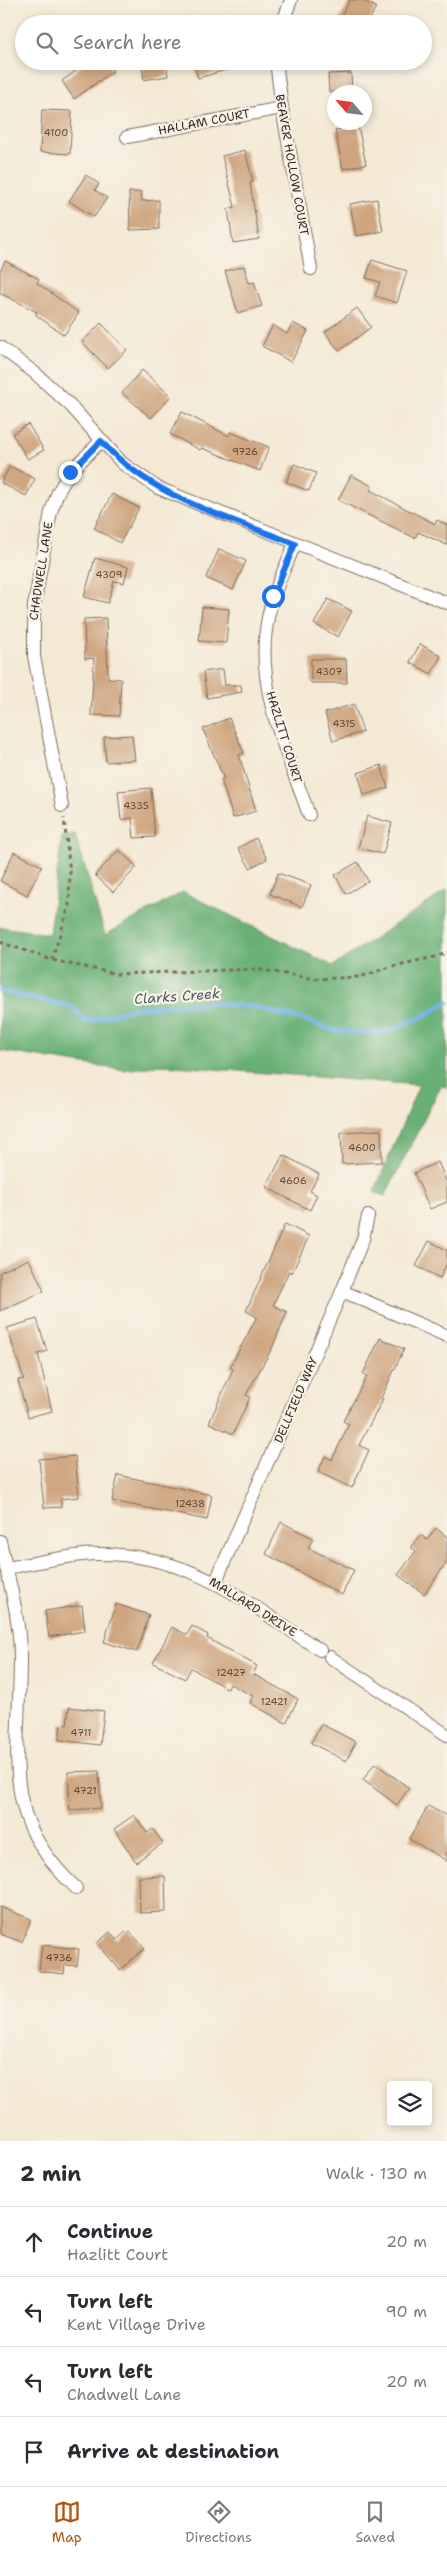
<!DOCTYPE html>
<html lang="en">
<head>
<meta charset="utf-8">
<style>
  :root { --surface:#fff; --page:#f2f2f3; --text:#2b2b33; --muted:#7c7c81; --line:#e1e1e2; --accent:#b45309 }
  body { margin:0; font-family:"Shantell Sans",sans-serif; background:var(--page); color:var(--text) }
  .controls { position:absolute; right:15px; bottom:15px; display:grid; overflow:hidden; border-radius:5px; box-shadow:0 2px 8px #0003 }
  .controls button { width:45px; height:45px; display:grid; place-items:center; padding:0; border:0; border-bottom:1px solid var(--line); background:var(--surface); color:var(--text); font:25px sans-serif }
  .compass { position:absolute; left:327px; top:85px; width:45px; height:45px; border-radius:50%; background:var(--surface); box-shadow:0 2px 8px #0003; rotate:298deg }
  .stop { position:absolute; width:15px; height:15px; margin:-11px; border:4px solid #1a73e8; border-radius:50%; background:#fff }
  .stop.end { background:#1a73e8; border-color:#fff; box-shadow:0 1px 5px #0008 }
  .list { margin:0; padding:0; list-style:none }
  h2 { display:flex; justify-content:space-between; align-items:center; height:65px; margin:0; padding:0 20px; font-size:21px }
  h2 small { font-size:16px; font-weight:400; color:var(--muted) }
  .list li { display:grid; grid-template-columns:32px 1fr auto; gap:15px; align-items:center; box-sizing:border-box; height:70px; padding:0 20px; border-top:1px solid var(--line) }
  .list b { display:block; font-size:19px; white-space:nowrap }
  .list p { margin:0; font-size:16px; white-space:nowrap; color:var(--muted) }
  .list em { font-size:16px; font-style:normal; color:var(--muted) }
  .icon { flex:none; width:28px; height:28px; fill:none; stroke:currentColor; stroke-width:2; stroke-linecap:round; stroke-linejoin:round }
  .map { position:relative; flex:none; width:447px; height:2141px; overflow:hidden }
  .search { position:absolute; background:var(--surface); box-shadow:0 2px 8px #0003; left:15px; right:15px; top:15px; height:55px; display:flex; align-items:center; gap:12px; box-sizing:border-box; padding:0 18px; border-radius:28px; color:var(--muted); font-size:19px }
  .sheet { height:345px; background:var(--surface) }
  nav { display:flex; justify-content:space-around; align-items:center; box-sizing:border-box; height:70px; border-top:1px solid var(--line); background:var(--surface); font-size:14px; color:var(--muted) }
  nav a { display:grid; justify-items:center; gap:2px }
  nav .on { color:var(--accent) }
  .map>svg:first-child { display:block }
  .forest { fill:#68b075; stroke:#526d4a }
  .lines { fill:none; stroke-linecap:round; stroke-linejoin:round }
  .stream { stroke:#6bb0e1; stroke-width:5 }
  .building { fill:#cfa680 }
  .street-casing { stroke:#7c6d5e; stroke-width:14 }
  .path { stroke:#7c6d5e; stroke-width:3; stroke-dasharray:4 4; stroke-linecap:butt }
  .street { stroke:#fff; stroke-width:12 }
  .route { stroke:#1a73e8; stroke-width:6 }
  .labels { text-anchor:middle; stroke-width:4.5; stroke-linejoin:round; paint-order:stroke }
  .number-label { font-size:10px; fill:#604936 }
  .street-label { font-size:12px; fill:#3b2a1e; stroke:#f7f3e8 }
  .water-label { font-size:14px; font-style:italic; fill:#4c5962; stroke:#f7f3e8 }
</style>
</head>
<body>
<div class="map">
<svg width="447" height="2141" viewBox="0 0 447 2141">
  <rect width="100%" height="100%" fill="#f7f3e8"/>
  <filter id="ink" filterUnits="userSpaceOnUse"><feTurbulence type="fractalNoise" baseFrequency=".02" numOctaves="2"/><feDisplacementMap in="SourceGraphic" scale="10" xChannelSelector="R" yChannelSelector="G"/><feConvolveMatrix kernelMatrix="1 2 1 2 8 2 1 2 1" color-interpolation-filters="sRGB"/></filter>
  <filter id="wash" filterUnits="userSpaceOnUse"><feTurbulence type="fractalNoise" baseFrequency=".0096" numOctaves="4" result="noise"/><feDisplacementMap in="SourceGraphic" scale="20" xChannelSelector="R" yChannelSelector="G"/><feGaussianBlur stdDeviation="1.12" result="paint"/><feColorMatrix in="noise" values="0 0 0 0 0 0 0 0 0 0 0 0 0 0 0 0 0 1.4 0 .05"/><feComposite in="paint" operator="in"/></filter>
  <g filter="url(#wash)">
    <rect width="100%" height="100%" fill="#f4e9d5"/>
    <polygon class="forest" points="75,834 105,935 183,892 333,966 447,890 447,1087 441,1086 385,1196 374,1192 419,1085 162,1065 124,1070 0,1051 0,927 49,934 62,837"/>
    <g class="lines">
      <polyline class="stream" points="0,991 73,1007 85,1022 140,1007 216,1003 253,1007 311,1022 332,1030 370,1034 391,1030 420,1018 447,1002"/>
    </g>
    <g id="blocks">
      <g class="building">
        <polygon points="350,0 362,0 376,7 367,24 337,24"/>
        <polygon points="89,61 106,61 113,71 74,99 62,81"/>
        <polygon points="141,61 166,61 168,76 144,80"/>
        <polygon points="193,61 242,61 243,65 198,78"/>
        <polygon points="351,73 352,92 329,92 328,74"/>
        <polygon points="42,110 72,111 70,154 40,152"/>
        <polygon points="358,126 366,164 343,169 335,130"/>
        <polygon points="245,150 253,182 250,183 259,239 233,243 228,209 235,207 222,156"/>
        <polygon points="86,175 99,184 95,190 107,198 94,217 69,201"/>
        <polygon points="129,192 141,192 142,201 159,200 159,229 130,230"/>
        <polygon points="377,199 383,231 356,236 350,204"/>
        <polygon points="372,260 407,271 397,303 375,296 380,282 366,278"/>
        <polygon points="5,261 39,279 37,283 79,313 64,335 36,315 37,312 0,293 0,271"/>
        <polygon points="244,266 249,283 254,282 262,306 238,313 225,271"/>
        <polygon points="357,308 371,327 339,351 325,332"/>
        <polygon points="101,323 127,350 108,368 82,342"/>
        <polygon points="293,323 308,331 291,362 262,346 273,325 287,334"/>
        <polygon points="142,370 171,396 151,418 122,393"/>
        <polygon points="182,412 229,436 230,432 269,447 260,471 202,448 200,450 170,434"/>
        <polygon points="28,424 44,450 28,459 12,434"/>
        <polygon points="294,464 316,473 309,491 286,482"/>
        <polygon points="10,466 35,479 26,496 1,483"/>
        <polygon points="351,475 372,486 370,490 435,524 437,520 447,525 447,545 418,532 415,538 338,500"/>
        <polygon points="112,494 139,508 120,543 94,528"/>
        <polygon points="219,549 246,561 233,590 206,578"/>
        <polygon points="95,558 128,567 124,583 114,581 108,603 84,597"/>
        <polygon points="328,599 352,611 338,637 314,624"/>
        <polygon points="202,607 229,609 226,643 199,641"/>
        <polygon points="106,618 108,678 121,679 119,716 91,715 94,658 85,659 84,619"/>
        <polygon points="420,644 441,656 431,674 410,662"/>
        <polygon points="311,659 346,659 347,683 311,683"/>
        <polygon points="223,669 225,685 241,685 242,692 207,698 203,672"/>
        <polygon points="354,704 363,732 333,741 325,713"/>
        <polygon points="229,718 244,753 239,755 256,811 233,818 221,779 224,779 203,729"/>
        <polygon points="132,735 135,760 106,762 104,737"/>
        <polygon points="381,765 388,788 364,795 358,773"/>
        <polygon points="151,788 155,837 134,838 132,818 121,820 118,791"/>
        <polygon points="367,816 392,823 383,854 358,848"/>
        <polygon points="256,838 267,859 250,868 238,848"/>
        <polygon points="119,850 137,867 113,892 95,875"/>
        <polygon points="14,852 42,866 27,895 0,881"/>
        <polygon points="358,862 368,881 346,894 335,875"/>
        <polygon points="278,873 311,885 302,907 270,894"/>
        <polygon points="381,1130 382,1162 342,1164 341,1132"/>
        <polygon points="283,1155 319,1174 310,1191 317,1195 310,1210 266,1187"/>
        <polygon points="438,1162 447,1183 447,1202 430,1209 414,1173"/>
        <polygon points="285,1224 309,1236 292,1273 289,1271 273,1305 287,1312 272,1348 246,1395 250,1397 233,1434 209,1423 233,1369 230,1367 257,1317 246,1311"/>
        <polygon points="429,1241 447,1250 447,1263 440,1278 416,1266"/>
        <polygon points="29,1259 44,1291 0,1311 0,1272"/>
        <polygon points="37,1319 47,1351 38,1354 52,1411 28,1417 18,1380 24,1379 7,1328"/>
        <polygon points="380,1338 404,1349 381,1398 383,1399 359,1445 369,1450 352,1488 318,1472 325,1456 332,1460 349,1424 343,1421 367,1376 363,1374"/>
        <polygon points="75,1456 79,1497 61,1499 61,1507 44,1508 39,1459"/>
        <polygon points="118,1475 212,1495 207,1520 112,1501"/>
        <polygon points="281,1522 313,1538 308,1548 354,1570 342,1595 266,1554"/>
        <polygon points="436,1528 447,1537 447,1562 424,1594 398,1575 416,1551 411,1547 421,1535 427,1540"/>
        <polygon points="116,1604 149,1615 137,1652 104,1642"/>
        <polygon points="82,1605 85,1631 49,1637 45,1611"/>
        <polygon points="192,1626 208,1635 207,1638 257,1666 253,1674 298,1699 286,1723 250,1703 253,1696 230,1684 228,1689 191,1668 185,1679 153,1663 172,1627 187,1635"/>
        <polygon points="69,1707 104,1711 100,1745 59,1740 61,1724 67,1725"/>
        <polygon points="321,1724 356,1742 346,1761 311,1743"/>
        <polygon points="375,1763 409,1788 397,1805 363,1780"/>
        <polygon points="99,1771 101,1808 70,1810 68,1772"/>
        <polygon points="428,1806 447,1816 447,1861 409,1839"/>
        <polygon points="134,1815 147,1833 153,1829 163,1843 136,1862 114,1829"/>
        <polygon points="165,1876 166,1912 140,1913 139,1877"/>
        <polygon points="0,1907 31,1919 22,1942 0,1934"/>
        <polygon points="128,1930 145,1948 120,1970 97,1943 110,1932 117,1940"/>
        <polygon points="42,1945 79,1949 77,1966 65,1965 64,1974 39,1971"/>
      </g>
    </g>
  </g>
  <g filter="url(#ink)">
    <use href="#blocks" fill-opacity="0" stroke="#7c6d5e" stroke-width="1"/>
    <g class="lines">
      <defs>
        <g id="street">
          <polyline points="282,24 291,0"/>
          <polyline points="276,61 282,108 311,269"/>
          <polyline points="127,137 282,108"/>
          <polyline points="0,347 35,373 70,405 122,463 158,488 447,603"/>
          <path d="M295 544C284 570 272 594 267 623 255 688 288 755 309 815"/>
          <polyline points="62,806 34,656 34,606 51,512 58,492 70,472 101,441"/>
          <polyline points="342,1291 447,1336"/>
          <path d="M0 1541C9 1581 21 1621 20 1662 19 1762 0 1817 76 1888"/>
          <path d="M6 1568C36 1563 67 1555 97 1554 191 1553 246 1602 320 1650"/>
          <polyline points="216,1581 342,1291 363,1239 368,1216"/>
          <polyline points="330,1657 447,1735"/>
        </g>
      </defs>
      <use href="#street" class="street-casing"/>
      <g class="path">
        <polyline points="0,942 52,960 117,974 257,969 315,979 360,977 393,966 439,956 447,952"/>
        <polyline points="52,960 69,906 70,873 64,818"/>
      </g>
      <use href="#street" class="street"/>
    </g>
  </g>
  <g class="lines" filter="url(#ink)">
    <path class="route" d="M70 472 101 441C150 497 227 517 295 544L273 596"/>
  </g>
  <g class="labels">
    <g class="number-label">
      <text x="56" y="136">4100</text>
      <text x="245" y="455">9726</text>
      <text x="109" y="578">4309</text>
      <text x="329" y="675">4307</text>
      <text x="344" y="727">4315</text>
      <text x="136" y="809">4335</text>
      <text x="362" y="1151">4600</text>
      <text x="293" y="1184">4606</text>
      <text x="190" y="1507">12438</text>
      <text x="231" y="1676">12427</text>
      <text x="274" y="1705">12421</text>
      <text x="81" y="1736">4711</text>
      <text x="85" y="1794">4721</text>
      <text x="59" y="1961">4736</text>
    </g>
    <g class="street-label">
      <text transform="translate(204 122) rotate(-11)" y="4">HALLAM COURT</text>
      <text transform="translate(292 165) rotate(80)" y="4">BEAVER HOLLOW COURT</text>
      <text transform="translate(41 571) rotate(-81)" y="4">CHADWELL LANE</text>
      <text transform="translate(284 737) rotate(73)" y="4">HAZLITT COURT</text>
      <text transform="translate(296 1400) rotate(-67)" y="4">DELLFIELD WAY</text>
      <text transform="translate(253 1607) rotate(32)" y="4">MALLARD DRIVE</text>
    </g>
    <g class="water-label">
      <text transform="translate(177 996) rotate(-4)" y="5">Clarks Creek</text>
    </g>
  </g>
</svg>
<div class="controls">
<button><svg class="icon" aria-label="layers" viewBox="0 0 24 24"><path d="M12 4l9 5-9 5-9-5zM3 14l9 5 9-5"/></svg></button>
</div>
<svg class="compass" viewBox="-18 -18 36 36"><path d="M0-13l5 13h-10z" fill="#e53935"/><path d="M0 13l5-13h-10z" fill="#7c7c81"/></svg>
<div class="stop" style="left:273px;top:596px"></div>
<div class="stop end" style="left:70px;top:472px"></div>
<div class="search"><svg class="icon" aria-label="search" viewBox="0 0 24 24"><circle cx="10" cy="10" r="6"/><path d="M15 15l6 6"/></svg>Search here</div>
</div>
<section class="sheet">
<h2>2 min<small>Walk · 130 m</small></h2>
<ul class="list">
<li><svg class="icon" aria-label="ahead" viewBox="0 0 24 24"><path d="M12 20V5M6 11l6-6 6 6"/></svg><div><b>Continue</b><p>Hazlitt Court</p></div><em>20 m</em></li>
<li><svg class="icon" aria-label="left" viewBox="0 0 24 24"><path d="M17 20v-9H6M10 6l-5 5 5 5"/></svg><div><b>Turn left</b><p>Kent Village Drive</p></div><em>90 m</em></li>
<li><svg class="icon" aria-label="left" viewBox="0 0 24 24"><path d="M17 20v-9H6M10 6l-5 5 5 5"/></svg><div><b>Turn left</b><p>Chadwell Lane</p></div><em>20 m</em></li>
<li><svg class="icon" aria-label="arrive" viewBox="0 0 24 24"><path d="M6 21V4h12l-3 4 3 4H6"/></svg><div><b>Arrive at destination</b></div></li>
</ul>
</section>
<nav>
<a class="on"><svg class="icon" aria-label="map" viewBox="0 0 24 24"><path d="M3 6l6-2 6 2 6-2v14l-6 2-6-2-6 2zM9 4v14M15 6v14"/></svg>Map</a>
<a><svg class="icon" aria-label="directions" viewBox="0 0 24 24"><path d="M12 3l9 9-9 9-9-9zM9 14v-3h6M13 9l2 2-2 2"/></svg>Directions</a>
<a><svg class="icon" aria-label="saved" viewBox="0 0 24 24"><path d="M7 4h10v16l-5-4-5 4z"/></svg>Saved</a>
</nav>
</body>
</html>
